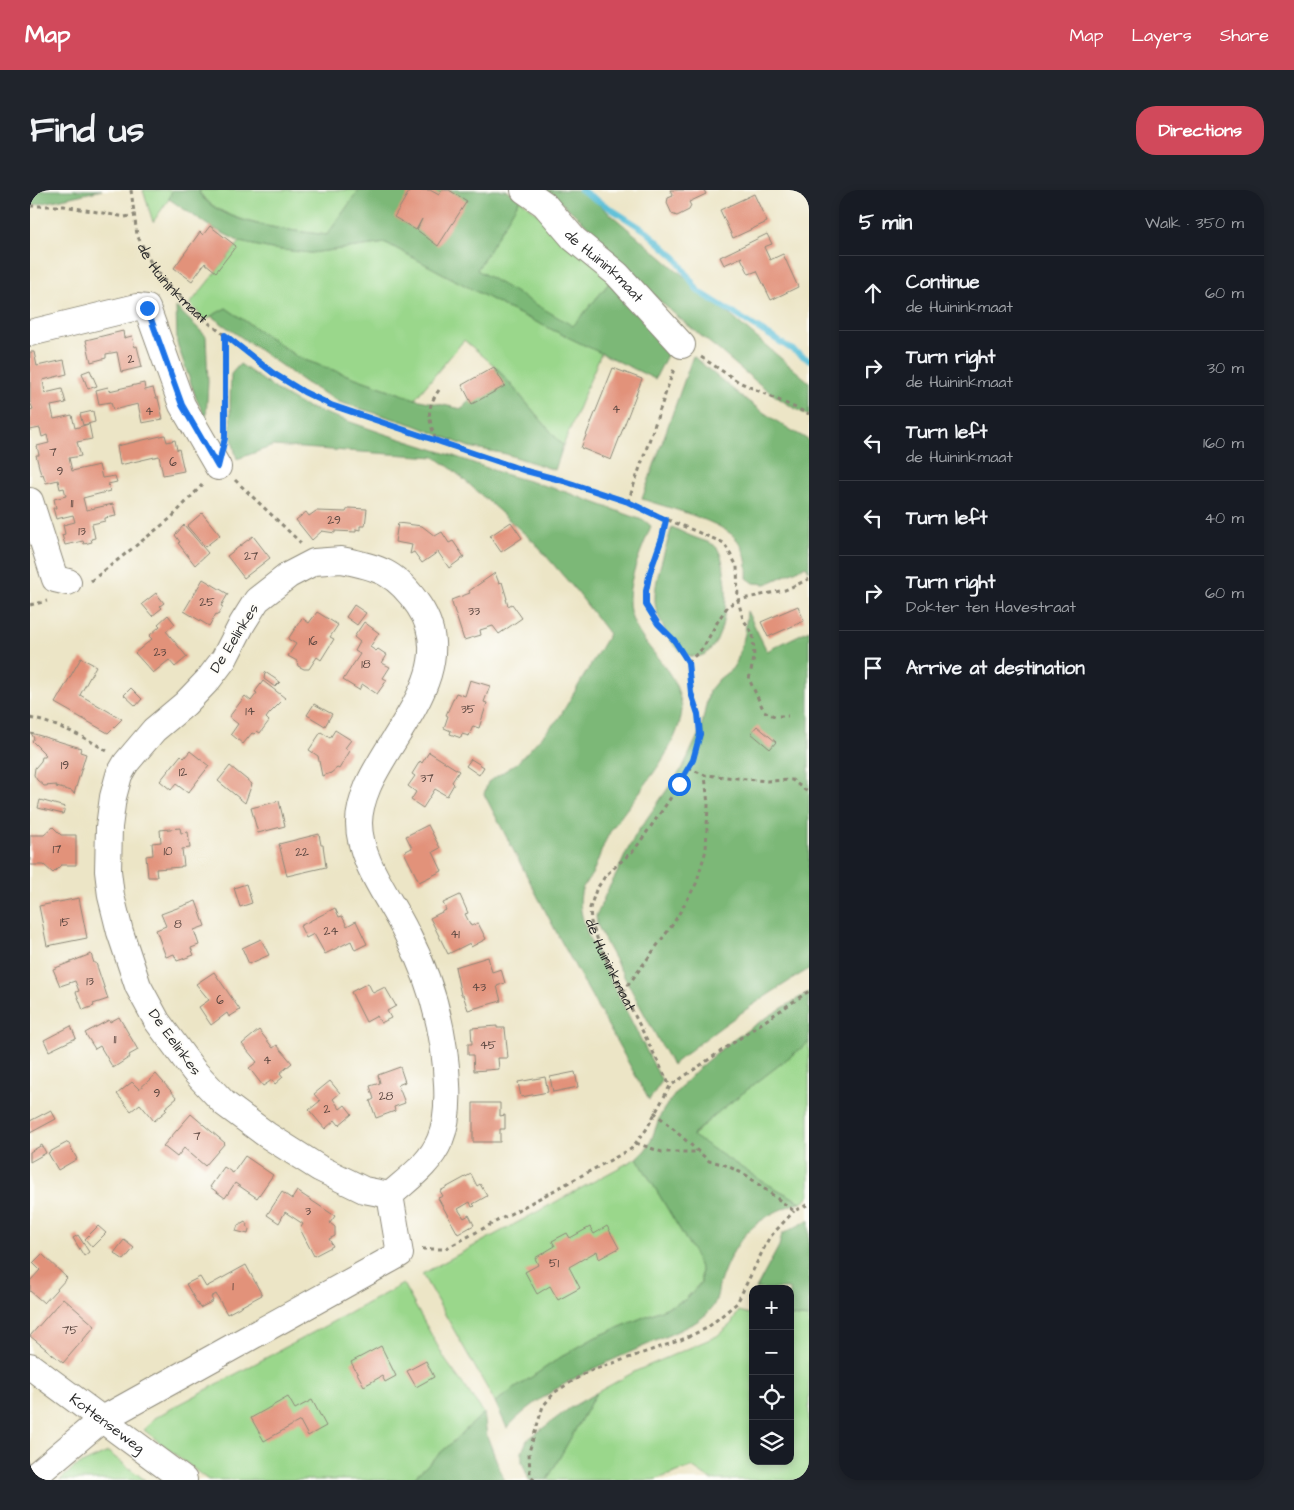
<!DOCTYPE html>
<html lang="en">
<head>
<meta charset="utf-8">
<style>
  :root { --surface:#171b24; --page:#20242c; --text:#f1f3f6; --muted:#9ea1a6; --line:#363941; --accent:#d1495b }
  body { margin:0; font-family:"Architects Daughter",sans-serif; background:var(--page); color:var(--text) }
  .controls { position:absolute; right:15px; bottom:15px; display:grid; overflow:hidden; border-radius:10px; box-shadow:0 2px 8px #0003 }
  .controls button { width:45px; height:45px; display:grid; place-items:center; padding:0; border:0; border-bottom:1px solid var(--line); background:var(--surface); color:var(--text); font:25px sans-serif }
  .stop { position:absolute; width:15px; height:15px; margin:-11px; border:4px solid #1a73e8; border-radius:50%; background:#fff }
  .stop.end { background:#1a73e8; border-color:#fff; box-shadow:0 1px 5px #0008 }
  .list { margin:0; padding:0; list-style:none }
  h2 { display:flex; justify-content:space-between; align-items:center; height:65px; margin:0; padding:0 20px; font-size:21px }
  h2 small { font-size:16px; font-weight:400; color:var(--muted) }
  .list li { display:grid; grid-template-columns:32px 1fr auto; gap:15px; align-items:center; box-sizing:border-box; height:75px; padding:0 20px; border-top:1px solid var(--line) }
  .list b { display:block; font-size:19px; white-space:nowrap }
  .list p { margin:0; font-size:16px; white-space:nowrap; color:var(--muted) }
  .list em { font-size:16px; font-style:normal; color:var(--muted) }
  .icon { flex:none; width:28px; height:28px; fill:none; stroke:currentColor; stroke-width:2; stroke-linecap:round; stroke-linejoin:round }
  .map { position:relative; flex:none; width:779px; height:1290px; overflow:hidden; border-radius:20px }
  header { display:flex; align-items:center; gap:30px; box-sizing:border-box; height:70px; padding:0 25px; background:var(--accent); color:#fff }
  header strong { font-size:24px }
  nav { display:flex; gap:28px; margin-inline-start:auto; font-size:18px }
  .intro { display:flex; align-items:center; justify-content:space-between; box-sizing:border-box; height:120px; padding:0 30px }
  h1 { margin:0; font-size:35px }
  .button { padding:12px 22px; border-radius:20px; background:var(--accent); color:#fff; font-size:18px; font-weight:700 }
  main { display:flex; gap:30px; padding:0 30px }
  aside { flex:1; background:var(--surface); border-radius:20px; box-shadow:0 2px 8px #0003 }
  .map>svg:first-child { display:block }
  .green { fill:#9ad78b; stroke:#62815b }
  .forest { fill:#7bb877; stroke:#537251 }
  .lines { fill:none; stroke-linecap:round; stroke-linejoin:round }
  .stream { stroke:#59bed7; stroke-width:6 }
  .building { fill:#e2927a }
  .minor-casing { stroke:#8c8878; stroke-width:28 }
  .path { stroke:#8c8878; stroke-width:3; stroke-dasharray:4 4; stroke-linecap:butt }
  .minor { stroke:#fff; stroke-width:26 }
  .route { stroke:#1a73e8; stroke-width:6 }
  .labels { text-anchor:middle; stroke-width:4; stroke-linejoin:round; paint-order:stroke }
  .number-label { font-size:12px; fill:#59453f }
  .street-label { font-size:15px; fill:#2b2b2b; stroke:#fdfcf7 }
</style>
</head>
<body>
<header>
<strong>Map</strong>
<nav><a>Map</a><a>Layers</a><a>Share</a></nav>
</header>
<div class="intro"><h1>Find us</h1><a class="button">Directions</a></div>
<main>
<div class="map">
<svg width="779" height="1290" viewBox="0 0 779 1290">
  <rect width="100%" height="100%" fill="#fdfcf7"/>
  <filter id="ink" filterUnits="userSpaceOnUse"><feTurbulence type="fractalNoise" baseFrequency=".02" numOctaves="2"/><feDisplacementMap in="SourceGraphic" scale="10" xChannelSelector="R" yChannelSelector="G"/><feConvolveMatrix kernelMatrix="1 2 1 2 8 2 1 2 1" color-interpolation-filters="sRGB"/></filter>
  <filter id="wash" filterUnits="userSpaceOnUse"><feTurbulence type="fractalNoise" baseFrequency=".0096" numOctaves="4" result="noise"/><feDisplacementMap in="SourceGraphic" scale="20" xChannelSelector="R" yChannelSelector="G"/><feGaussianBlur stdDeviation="1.12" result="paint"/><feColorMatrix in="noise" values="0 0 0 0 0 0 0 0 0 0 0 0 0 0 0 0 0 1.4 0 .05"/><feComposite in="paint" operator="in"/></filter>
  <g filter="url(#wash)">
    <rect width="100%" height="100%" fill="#ece5c6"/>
    <g class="green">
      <polygon points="113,0 142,0 139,9 123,32"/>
      <path d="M171 0H329L297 45C260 40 192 35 169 2Z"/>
      <polygon points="490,9 583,88 543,137 446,80"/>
      <polygon points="210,52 242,59 281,63 356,53 479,119 571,163 533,256 466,177 434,150 385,209 269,168 196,118 175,130 160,114"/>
      <polygon points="779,852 779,1006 771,1012 732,991 662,946 687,923"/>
      <polygon points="607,968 664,1063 671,1080 671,1092 655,1110 566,1147 534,1165 465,1212 392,1084"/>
      <polygon points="373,1094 416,1171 454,1223 381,1290 178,1290 114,1240 124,1228"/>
      <polygon points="709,1121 723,1125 723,1271 760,1271 760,1126 779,1128 779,1290 681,1290 662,1277 624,1290 517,1290 566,1203 606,1181 687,1146 701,1134"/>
      <polygon points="78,1262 115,1290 30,1290 45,1277"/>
    </g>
    <g class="forest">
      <polygon points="0,0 72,0 0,16"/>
      <path d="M142 0H171L169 3C192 35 260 40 297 45L329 0H476L490 9 447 80 543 136 587 84 643 153 625 189 479 119 356 53 281 63 242 59 210 52 179 36 139 9Z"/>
      <path d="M513 0H552L779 192V226C746 210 718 185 690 161 666 142 642 123 620 102 585 68 555 26 513 0Z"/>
      <polygon points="146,117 176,146 178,192 176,229 166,208 147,153"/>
      <polygon points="196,118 269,168 385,209 432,219 466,177 533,256 525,280 476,264 439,257 384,235 309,212 276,193 181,126"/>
      <path d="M663 166C699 197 736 228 779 250V381L776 376 736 394 724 393 717 388C718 375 716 362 708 351 694 331 635 317 612 309Z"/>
      <path d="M210 174 253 204 274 216 355 244 418 264 474 284 533 301 615 331 621 336C612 359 600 384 599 408 597 447 639 469 649 504 650 509 652 514 652 519 649 561 603 607 580 642 573 654 569 668 564 680 561 688 552 695 551 703 548 718 554 734 559 748L632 891 619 910 531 751 454 604 458 592 487 573 529 528 579 444 548 403 505 353 422 279 405 267 243 256 207 269C198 241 200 212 201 184Z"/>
      <path d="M642 337C650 341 658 345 666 348 671 350 679 352 684 355 693 362 693 377 695 387 698 404 695 434 687 450 672 479 648 466 636 443 632 433 625 421 625 411 624 390 636 358 642 337Z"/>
      <path d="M717 421 737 461 779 440V779C731 808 686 839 642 875L577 755 567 734 566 726 577 701 586 685 596 663 606 644 653 577 671 539 679 501 689 489 702 479 707 471 715 444Z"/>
      <path d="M779 802V852L687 923 662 945 732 991 771 1012C725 1026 704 1049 689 1095 688 1099 688 1103 687 1106 684 1119 676 1125 666 1132 602 1165 527 1185 477 1238L465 1212 534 1165 566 1147 655 1110 671 1093V1080L664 1063 607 968C622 956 622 946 629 929 632 920 640 911 646 903 680 860 732 830 779 802Z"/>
      <polygon points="779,1030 779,1128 760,1126 760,1099 726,1099 749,1056 752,1044"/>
      <polygon points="566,1203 517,1290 499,1290 492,1272 492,1262 497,1250 540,1218"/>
      <polygon points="454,1223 457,1246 474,1290 381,1290"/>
    </g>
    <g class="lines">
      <polyline class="stream" points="551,0 616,41 646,68 668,101 779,170"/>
    </g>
    <g id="blocks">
      <g class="building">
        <polygon points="380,0 400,0 409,5 412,0 419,0 437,11 408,56 387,40 392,29 386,40 364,27"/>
        <polygon points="640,0 674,0 676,4 659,12 661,16 659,20 647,26 642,24 637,13 638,8 643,6"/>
        <polygon points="724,4 737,32 703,48 690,20"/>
        <polygon points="180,36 206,56 186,82 175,73 162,91 144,78 170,42 173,45"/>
        <polygon points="737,44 742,54 734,57 740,70 753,64 768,97 741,110 727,81 719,84 711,68 712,67 694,75 690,67"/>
        <polygon points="93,141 94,148 102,146 105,157 107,156 112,177 91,182 87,162 76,164 76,168 61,172 56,150"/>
        <polygon points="0,162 4,162 7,176 34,170 37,184 13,190 15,203 32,199 36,213 21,216 24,229 42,225 45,238 59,234 62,249 47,252 51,266 39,268 42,281 69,275 72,288 85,286 87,292 78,294 80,301 53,308 56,320 83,314 86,326 75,328 75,331 62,334 65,348 61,349 62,352 54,354 53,351 35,355 32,345 35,344 33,335 45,332 43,325 26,329 23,318 26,318 24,309 36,306 34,298 30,299 28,290 16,293 13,284 11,285 6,265 9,265 7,256 19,253 17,245 12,247 10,238 0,240 0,220 3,219 0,212"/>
        <polygon points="464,177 475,196 442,214 432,195"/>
        <polygon points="583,178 612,189 581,270 551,258"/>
        <polygon points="60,180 67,196 58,199 52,183"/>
        <polygon points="114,193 115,200 123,198 126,208 128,208 133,229 112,233 108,214 83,220 81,212 69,214 66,200 78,197 79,201"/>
        <polygon points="63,221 65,232 53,235 50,224"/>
        <polygon points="135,245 137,252 145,250 147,260 149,259 154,281 133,285 129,266 90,275 87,256"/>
        <polygon points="318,318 337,319 335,336 330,336 330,340 326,339 326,342 305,341 305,343 292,341 282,350 266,330 276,322 279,326 286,321 316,322"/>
        <polygon points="172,323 190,345 175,357 157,336"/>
        <polygon points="481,332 492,348 471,362 460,346"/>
        <polygon points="368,333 392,336 405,346 412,342 419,353 423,351 434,367 419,378 408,362 392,373 384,362 380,364 382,355 365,352"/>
        <polygon points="154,335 178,363 165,375 148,353 150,352 145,345"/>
        <polygon points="223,346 240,368 214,388 197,366"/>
        <polygon points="465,383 469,393 472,392 477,409 476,409 478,416 482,414 492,428 469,444 463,436 450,440 451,445 434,450 421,410 440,403 439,401"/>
        <polygon points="173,389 198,404 191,416 193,417 188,425 186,424 179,436 154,421"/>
        <polygon points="126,403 134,413 130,416 132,418 122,426 112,414"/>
        <polygon points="324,415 336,423 327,435 316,427"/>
        <polygon points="768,416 774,431 738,447 731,432"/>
        <polygon points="287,422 308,435 300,447 304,449 291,470 287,467 279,479 274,479 268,476 267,471 258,466 266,454 258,449 272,428 279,433"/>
        <polygon points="138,425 145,434 136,441 157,467 145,477 139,470 123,483 105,463 122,449 119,446 130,436 128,434"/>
        <polygon points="334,432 349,443 340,457 346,461 348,459 357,465 352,473 360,477 353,488 357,490 347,504 332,494 329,500 313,490 330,464 325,461 330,452 324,447"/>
        <polygon points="51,468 66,476 50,505 92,529 78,543 25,513"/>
        <polygon points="235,482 250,492 245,497 234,489"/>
        <polygon points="440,490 460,496 454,512 457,513 449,538 443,536 439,546 432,544 431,548 420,544 421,541 414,538 418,526 416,525 426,503 435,506"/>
        <polygon points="233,491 255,508 239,524 236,528 239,531 230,543 227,541 224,544 222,543 213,554 201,544 208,534 199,527 215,506 221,511 227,503 225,502"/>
        <polygon points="101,498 112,509 106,516 94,505"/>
        <polygon points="284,514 302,524 295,536 277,525"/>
        <polygon points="727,536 746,552 740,559 721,543"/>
        <polygon points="305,540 321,550 315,558 320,561 309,579 307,578 301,583 292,586 288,566 279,560 291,542 300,548"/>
        <polygon points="1,543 51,558 50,562 56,564 44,604 42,601 26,597 27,595 14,596 7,590 4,585 5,578 11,571 12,567 15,567 16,565 2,551 4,548"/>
        <polygon points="160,561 179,576 158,603 146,594 141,600 130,591 151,565 154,568"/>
        <polygon points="399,562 429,581 422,592 424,594 417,606 405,599 393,618 381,610 386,602 378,596 385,586 382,584 390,571 392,573"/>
        <polygon points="441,569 454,577 449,585 436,576"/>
        <polygon points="200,576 222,594 215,613 188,591"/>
        <polygon points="10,610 35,617 33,624 8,618"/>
        <polygon points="249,611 255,636 228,643 221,618"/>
        <polygon points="398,635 410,658 403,662 412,681 389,692 374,662 382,658 376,646"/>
        <polygon points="23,637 31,645 46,645 46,675 31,675 23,683 14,675 0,675 0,645 14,645"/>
        <polygon points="150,638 151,643 158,642 160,658 152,659 154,676 151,676 151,677 126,679 127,687 118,687 116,666 123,665 122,653 131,652 130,640"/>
        <polygon points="289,644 291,655 293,655 296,677 257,686 249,654"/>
        <polygon points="216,694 222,713 210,717 204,698"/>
        <polygon points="430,705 438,723 435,724 441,736 448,733 456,749 441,757 440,753 418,764 400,728 416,720 413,713"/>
        <polygon points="49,708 57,748 17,756 9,716"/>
        <polygon points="166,711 175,736 164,740 169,755 161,758 164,765 147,771 144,764 136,767 126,740 136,736 131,724"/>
        <polygon points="305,718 309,727 312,726 317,736 326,731 337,754 325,760 321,751 295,764 284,744 276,748 270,736"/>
        <polygon points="231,749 239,765 219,774 212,758"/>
        <polygon points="61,764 64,773 66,773 78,809 63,814 64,816 53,820 46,802 49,801 45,791 30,796 23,779"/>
        <polygon points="458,767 462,782 471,779 475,793 467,796 471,811 438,820 433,805 431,805 425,777"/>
        <polygon points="184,782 210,820 199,827 197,823 181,835 169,817 179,810 166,794"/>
        <polygon points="338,793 343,803 355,797 366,816 357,821 361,828 351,833 347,826 336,832 321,802"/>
        <polygon points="89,827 108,860 99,865 100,867 83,878 70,856 65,859 55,843 79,830 80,832"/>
        <polygon points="41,836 46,848 19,861 14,850"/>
        <polygon points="467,836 467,838 475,838 478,868 468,868 469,879 444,881 443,865 438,865 438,854 442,854 441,838"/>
        <polygon points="229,840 243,858 247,855 262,873 250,883 253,887 245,894 242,890 233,896 219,878 227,872 212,854"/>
        <polygon points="370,877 375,892 368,895 375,913 364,917 365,921 346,928 340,911 344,909 340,896 350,893 348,885"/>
        <polygon points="545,882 548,897 523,902 520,887"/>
        <polygon points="126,884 147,908 135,918 137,920 124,931 110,914 101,921 87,904 102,892 109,899"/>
        <polygon points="515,887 518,902 491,907 488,892"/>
        <polygon points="300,891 310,903 303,909 310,919 315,915 322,924 309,935 305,930 295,939 279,920 290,911 284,904"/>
        <polygon points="443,913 470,913 470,926 475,925 475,939 470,939 470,952 443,952"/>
        <polygon points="21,920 26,929 0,943 0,931"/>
        <polygon points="161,924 195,953 175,976 154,958 147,967 133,956"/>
        <polygon points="38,952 47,969 28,980 18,963"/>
        <polygon points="12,955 16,963 0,972 0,962"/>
        <polygon points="215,966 243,985 227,1008 205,993 195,1008 180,997 194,977 203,983"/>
        <polygon points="441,984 447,996 450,994 457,1006 443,1014 445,1016 442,1017 440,1012 428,1019 434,1028 439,1025 444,1035 428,1044 408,1008 413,1006 410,1001"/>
        <polygon points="267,1001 305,1026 300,1033 305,1037 305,1046 299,1049 303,1056 284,1066 270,1039 273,1034 255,1022 249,1033 237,1025 252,1002 262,1009"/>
        <polygon points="215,1031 219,1039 218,1044 206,1041 208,1035"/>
        <polygon points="68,1036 76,1043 62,1057 55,1049"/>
        <polygon points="577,1036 589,1058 569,1069 567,1061 539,1077 550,1098 528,1110 520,1096 507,1104 495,1082 508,1075 505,1068 525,1056 522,1051 537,1043 540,1048 560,1037 564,1044"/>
        <polygon points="48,1045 59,1062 54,1066 43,1048"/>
        <polygon points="94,1050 104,1058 94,1070 84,1063"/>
        <polygon points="12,1064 37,1088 14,1113 0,1101 0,1091 10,1080 3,1073"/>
        <polygon points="216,1075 232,1105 197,1124 186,1104 181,1107 183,1111 170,1118 156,1094 170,1087 176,1097"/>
        <polygon points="33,1108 65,1136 33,1173 0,1146"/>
        <polygon points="351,1156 366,1186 355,1192 352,1186 334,1196 321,1172"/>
        <polygon points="396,1171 404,1187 386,1197 377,1181"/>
        <polygon points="258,1207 265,1219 282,1210 296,1236 278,1246 270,1231 234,1251 221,1228"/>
      </g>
    </g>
  </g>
  <g filter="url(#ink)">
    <use href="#blocks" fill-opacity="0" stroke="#8c8878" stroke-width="1"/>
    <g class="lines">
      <defs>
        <g id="minor">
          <path id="s3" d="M494 0 514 14 544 49 587 84 652 155"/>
          <polyline points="0,143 107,117 117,118 152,215 188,277"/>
          <polyline points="0,311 25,389 38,392"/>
          <path d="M311 370C349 377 367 383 389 416 431 478 362 541 338 596 333 608 329 620 329 633 329 671 360 709 376 742 401 790 415 840 417 894 418 912 417 933 410 950 400 974 379 988 360 1005L334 1000 289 978 237 945 195 914 164 881 127 831 108 796 90 742 81 706 78 681 79 637 83 607 89 585 96 573 124 540 155 514 178 490 194 469 212 434 227 410 259 385 284 372Z"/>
          <path id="s4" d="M0 1176 154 1290"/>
          <polyline points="0,1290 71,1230 370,1064 360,1005"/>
        </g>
      </defs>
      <use href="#minor" class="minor-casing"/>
      <g class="path">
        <path id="s1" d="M101 0 107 45 120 71 137 94 175 130 243 183 274 202 301 215 445 264 598 312 636 329 694 353 707 376 708 410 713 429 723 444 724 468 719 489 734 521 744 526H758"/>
        <polyline points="0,16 34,16 95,27 105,25"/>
        <polyline points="671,167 709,192 779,224"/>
        <polyline points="195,242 195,145"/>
        <path d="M405 249C399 227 395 220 409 200"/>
        <polyline points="205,290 271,353"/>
        <polyline points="598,312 645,176"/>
        <path id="s2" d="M636 329 632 348 620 382 616 401V415L628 434 644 450 658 472 661 503 668 525 671 544 663 570 638 612 605 659 576 685 566 700 560 718 561 732 570 756 640 896"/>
        <polyline points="61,391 141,328 173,294"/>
        <polyline points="0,415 17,411"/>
        <polyline points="658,472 673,458 689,429 698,416 708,410 755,400 779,389"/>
        <path d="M0 528C30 535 51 545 77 561"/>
        <polyline points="658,578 675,585 737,591 762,590 779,603"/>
        <polyline points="593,802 643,734 666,694 676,660 678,615 675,585"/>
        <polyline points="624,922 679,971 693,974 716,985 764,1021 779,1014"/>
        <polyline points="606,953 632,962 669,962"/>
        <polyline points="392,1059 415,1059 601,959 616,940 640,896 779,801"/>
        <polyline points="504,1290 500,1284 499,1262 513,1216 525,1202 557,1182 651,1150 677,1138 707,1113 739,1048 764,1021"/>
      </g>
      <use href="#minor" class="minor"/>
    </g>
  </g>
  <g class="lines" filter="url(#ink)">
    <polyline class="route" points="117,118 152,215 188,277 195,248 195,145 243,183 274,202 301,215 496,281 534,291 598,312 636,330 632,348 620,382 616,401 616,415 628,434 644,450 658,472 661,503 668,524 670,544 663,570 649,594"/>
  </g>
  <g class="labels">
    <g class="number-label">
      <text x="101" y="173">2</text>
      <text x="586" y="223">4</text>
      <text x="119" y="225">4</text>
      <text x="23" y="266">7</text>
      <text x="143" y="276">6</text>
      <text x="30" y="285">9</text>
      <text x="42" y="317">11</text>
      <text x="304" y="334">29</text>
      <text x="52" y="345">13</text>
      <text x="221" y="370">27</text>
      <text x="177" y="416">25</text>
      <text x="444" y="425">33</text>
      <text x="283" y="455">16</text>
      <text x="130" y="466">23</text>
      <text x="336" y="478">18</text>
      <text x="438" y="523">35</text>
      <text x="220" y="525">14</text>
      <text x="35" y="579">19</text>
      <text x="153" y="586">12</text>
      <text x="397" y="592">37</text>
      <text x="27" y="663">17</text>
      <text x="138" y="665">10</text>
      <text x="272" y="666">22</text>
      <text x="35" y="736">15</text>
      <text x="148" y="738">8</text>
      <text x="301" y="745">24</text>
      <text x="425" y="748">41</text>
      <text x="60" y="795">13</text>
      <text x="449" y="801">43</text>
      <text x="190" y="814">6</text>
      <text x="85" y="853">11</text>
      <text x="458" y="859">45</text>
      <text x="237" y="874">4</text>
      <text x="127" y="907">9</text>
      <text x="356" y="910">28</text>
      <text x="297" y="923">2</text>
      <text x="167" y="950">7</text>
      <text x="278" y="1025">3</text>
      <text x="524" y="1077">51</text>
      <text x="203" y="1100">1</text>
      <text x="40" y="1144">75</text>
    </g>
    <g class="street-label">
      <text dy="5" stroke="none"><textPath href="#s3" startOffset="111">de Huininkmaat</textPath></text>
      <text dy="5" stroke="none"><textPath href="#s1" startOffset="106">de Huininkmaat</textPath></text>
      <text transform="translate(204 448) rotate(-58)" y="5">De Eelinkes</text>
      <text dy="5" stroke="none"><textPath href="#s2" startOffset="504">de Huininkmaat</textPath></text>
      <text transform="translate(145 852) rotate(54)" y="5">De Eelinkes</text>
      <text dy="5" stroke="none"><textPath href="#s4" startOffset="96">Kottenseweg</textPath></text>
    </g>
  </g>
</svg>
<div class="controls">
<button>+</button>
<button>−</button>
<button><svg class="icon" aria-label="locate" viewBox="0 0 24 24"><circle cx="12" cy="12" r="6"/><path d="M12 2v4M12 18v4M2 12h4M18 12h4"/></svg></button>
<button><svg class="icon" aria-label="layers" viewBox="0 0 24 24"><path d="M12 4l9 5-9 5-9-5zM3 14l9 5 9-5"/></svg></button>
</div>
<div class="stop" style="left:649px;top:594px"></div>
<div class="stop end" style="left:117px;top:118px"></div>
</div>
<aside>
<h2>5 min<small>Walk · 350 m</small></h2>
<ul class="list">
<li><svg class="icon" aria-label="ahead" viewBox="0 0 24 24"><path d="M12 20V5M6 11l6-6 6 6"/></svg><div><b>Continue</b><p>de Huininkmaat</p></div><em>60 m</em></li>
<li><svg class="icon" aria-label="right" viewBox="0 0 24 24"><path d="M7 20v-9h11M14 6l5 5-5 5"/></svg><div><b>Turn right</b><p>de Huininkmaat</p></div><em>30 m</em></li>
<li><svg class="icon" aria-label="left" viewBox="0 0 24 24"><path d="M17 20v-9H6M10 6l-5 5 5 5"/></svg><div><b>Turn left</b><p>de Huininkmaat</p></div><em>160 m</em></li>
<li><svg class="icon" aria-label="left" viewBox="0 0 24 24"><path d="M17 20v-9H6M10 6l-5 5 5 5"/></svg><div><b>Turn left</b></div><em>40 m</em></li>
<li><svg class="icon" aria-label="right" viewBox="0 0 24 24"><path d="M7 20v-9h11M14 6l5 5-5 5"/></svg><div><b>Turn right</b><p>Dokter ten Havestraat</p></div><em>60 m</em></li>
<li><svg class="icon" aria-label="arrive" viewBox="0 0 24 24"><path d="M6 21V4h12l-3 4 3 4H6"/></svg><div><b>Arrive at destination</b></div></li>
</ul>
</aside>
</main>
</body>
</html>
